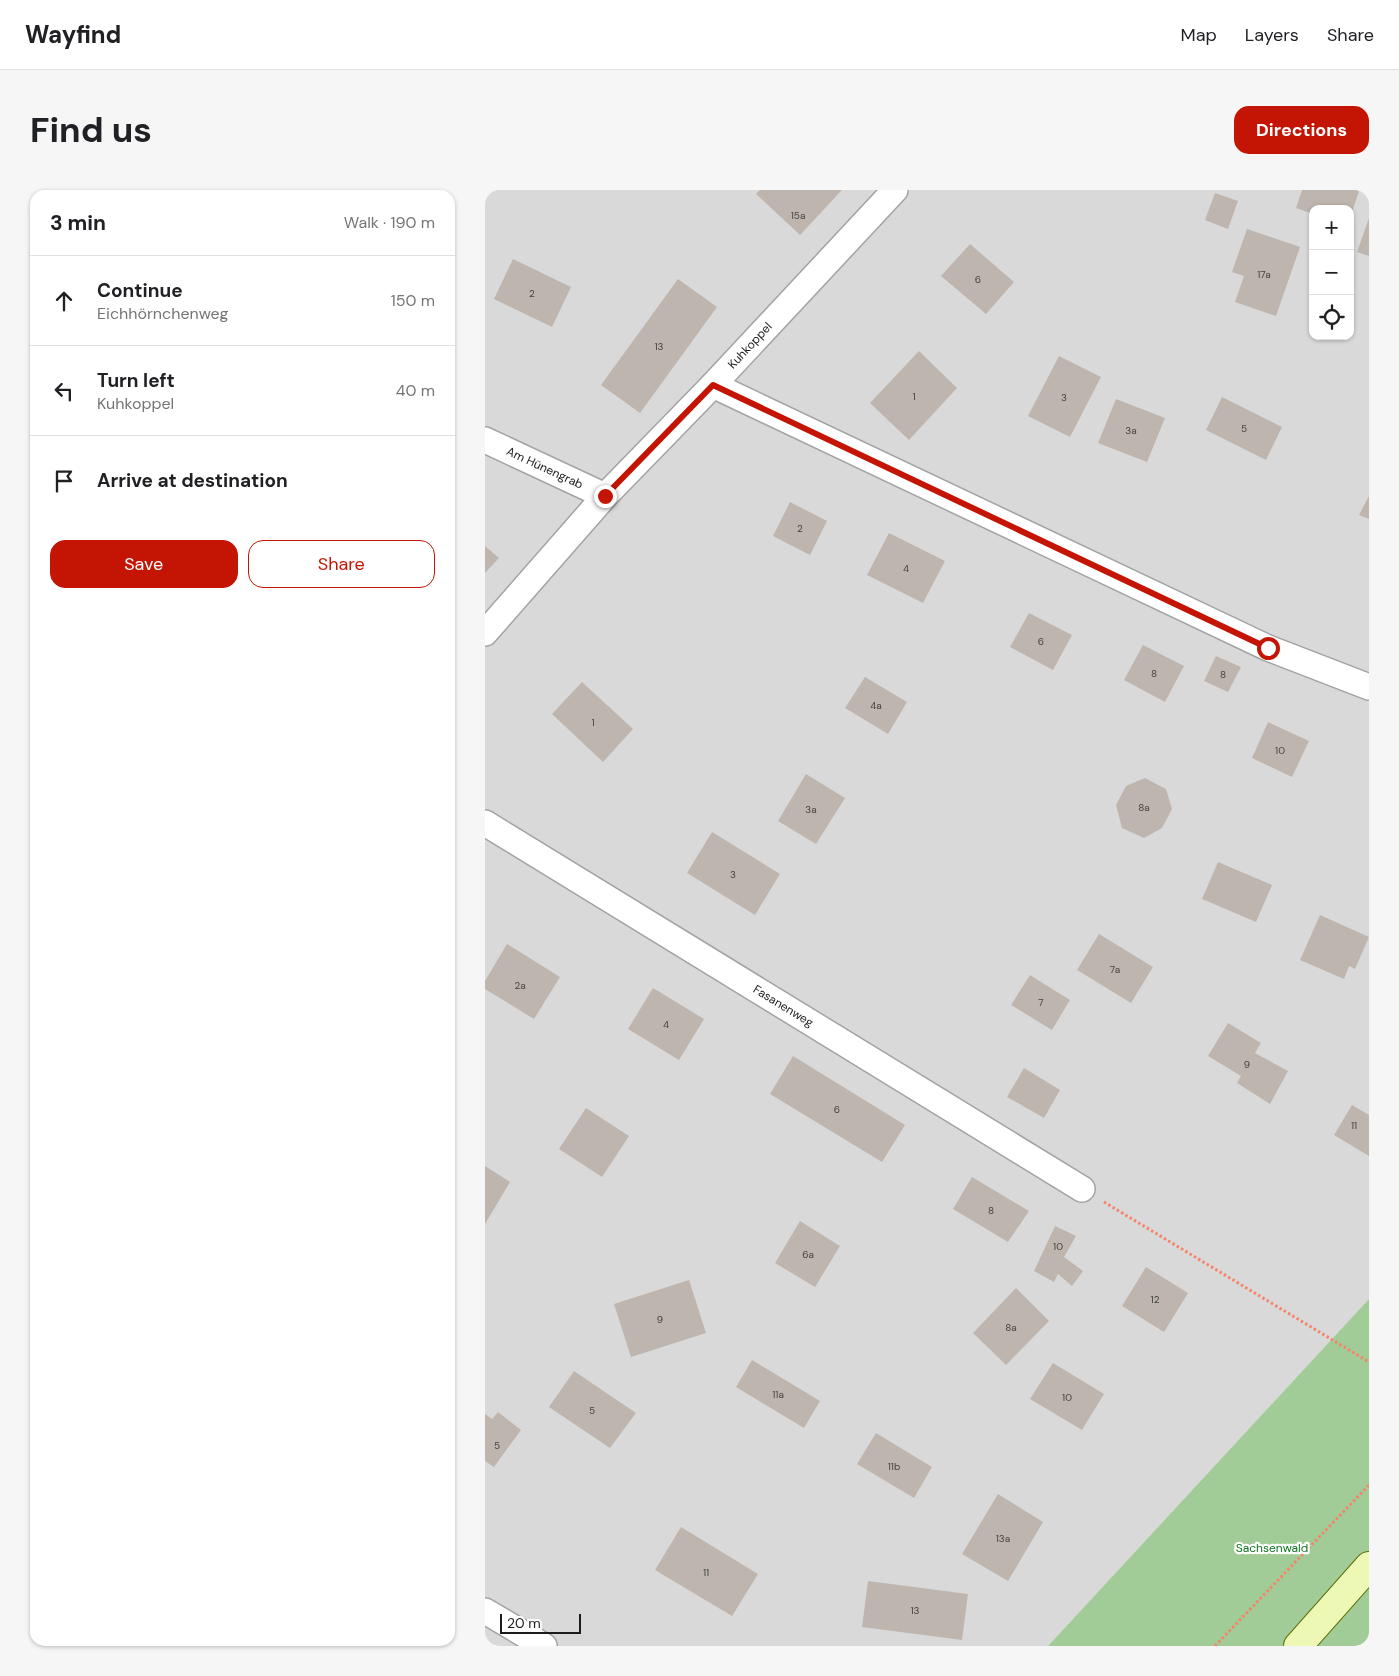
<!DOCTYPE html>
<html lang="en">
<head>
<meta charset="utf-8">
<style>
  :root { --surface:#fff; --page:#f6f6f6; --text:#202124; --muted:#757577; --line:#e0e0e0; --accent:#c41504 }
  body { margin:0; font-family:"DM Sans",sans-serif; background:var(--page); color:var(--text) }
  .controls { position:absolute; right:15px; top:15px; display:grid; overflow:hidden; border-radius:10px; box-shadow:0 1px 4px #0004 }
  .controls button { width:45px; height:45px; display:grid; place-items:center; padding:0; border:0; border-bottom:1px solid var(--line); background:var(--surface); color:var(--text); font:25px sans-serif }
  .scale { position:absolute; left:15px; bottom:12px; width:81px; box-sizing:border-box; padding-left:5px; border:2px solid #1c1c1c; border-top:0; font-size:14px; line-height:18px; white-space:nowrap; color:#1c1c1c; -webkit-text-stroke:4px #fff; paint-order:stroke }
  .stop { position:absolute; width:15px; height:15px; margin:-11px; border:4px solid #c41504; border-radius:50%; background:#fff }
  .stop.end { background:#c41504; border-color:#fff; box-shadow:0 1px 5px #0008 }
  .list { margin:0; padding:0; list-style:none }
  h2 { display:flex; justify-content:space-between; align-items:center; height:65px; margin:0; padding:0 20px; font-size:21px }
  h2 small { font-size:16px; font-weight:400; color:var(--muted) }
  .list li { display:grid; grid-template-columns:32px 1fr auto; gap:15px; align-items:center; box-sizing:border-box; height:90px; padding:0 20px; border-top:1px solid var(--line) }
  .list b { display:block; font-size:19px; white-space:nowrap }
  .list p { margin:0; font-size:16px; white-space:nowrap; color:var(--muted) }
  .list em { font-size:16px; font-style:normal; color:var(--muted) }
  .actions { display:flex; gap:10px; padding:15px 20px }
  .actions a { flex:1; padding:11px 0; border:1px solid var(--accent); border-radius:15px; text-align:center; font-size:18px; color:var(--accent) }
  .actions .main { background:var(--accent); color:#fff }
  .icon { flex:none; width:28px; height:28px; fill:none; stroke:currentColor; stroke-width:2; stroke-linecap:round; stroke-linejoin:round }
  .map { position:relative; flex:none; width:884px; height:1456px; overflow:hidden; border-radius:15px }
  header { display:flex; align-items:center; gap:30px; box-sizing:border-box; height:70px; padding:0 25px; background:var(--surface); border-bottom:1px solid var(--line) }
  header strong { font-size:24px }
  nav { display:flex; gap:28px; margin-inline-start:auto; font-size:18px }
  .intro { display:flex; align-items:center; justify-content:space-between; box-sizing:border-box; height:120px; padding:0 30px }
  h1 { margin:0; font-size:35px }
  .button { padding:12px 22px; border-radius:15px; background:var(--accent); color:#fff; font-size:18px; font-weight:700 }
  main { display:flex; gap:30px; padding:0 30px }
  aside { flex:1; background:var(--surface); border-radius:15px; box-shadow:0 1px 4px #0004 }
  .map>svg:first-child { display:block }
  .residential { fill:#dad9d9; fill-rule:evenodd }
  .forest { fill:#a2cc97 }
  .building { fill:#beb6ae }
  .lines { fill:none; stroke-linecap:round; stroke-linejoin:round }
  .street-casing { stroke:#a3a3a3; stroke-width:28 }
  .secondary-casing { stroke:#5b6f07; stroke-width:30 }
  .path { stroke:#f68469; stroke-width:3; stroke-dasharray:2.5 2.5; stroke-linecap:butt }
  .street { stroke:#fff; stroke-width:25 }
  .secondary { stroke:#eef8b5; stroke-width:28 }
  .route { stroke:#c41504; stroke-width:6 }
  .labels { text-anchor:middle; stroke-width:4.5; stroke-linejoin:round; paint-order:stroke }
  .number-label { font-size:10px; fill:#444240 }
  .street-label { font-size:12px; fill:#1c1c1c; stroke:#fff }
  .park-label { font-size:12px; fill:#0d761f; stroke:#fff }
</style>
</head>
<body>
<header>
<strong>Wayfind</strong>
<nav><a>Map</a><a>Layers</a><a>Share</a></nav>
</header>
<div class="intro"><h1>Find us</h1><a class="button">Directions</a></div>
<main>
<aside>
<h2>3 min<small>Walk · 190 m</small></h2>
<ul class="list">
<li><svg class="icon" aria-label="ahead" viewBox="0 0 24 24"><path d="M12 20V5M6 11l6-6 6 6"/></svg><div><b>Continue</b><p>Eichhörnchenweg</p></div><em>150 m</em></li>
<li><svg class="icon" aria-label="left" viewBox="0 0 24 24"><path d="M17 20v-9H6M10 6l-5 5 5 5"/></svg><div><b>Turn left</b><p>Kuhkoppel</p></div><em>40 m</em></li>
<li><svg class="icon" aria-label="arrive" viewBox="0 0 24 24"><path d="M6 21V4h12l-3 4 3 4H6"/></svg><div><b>Arrive at destination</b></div></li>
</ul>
<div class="actions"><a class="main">Save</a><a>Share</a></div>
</aside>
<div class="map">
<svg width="884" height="1456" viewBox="0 0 884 1456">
  <rect width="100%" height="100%" fill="#edeae2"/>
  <path class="residential" d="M0 0H884V1109L563 1456H0ZM828 19H865V146H828Z"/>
  <polygon class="forest" points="884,1109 884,1456 563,1456"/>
  <g class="building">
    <polygon points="275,0 357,0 315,45 271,4"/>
    <polygon points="817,0 871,0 874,1 866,25 865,19 828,19 828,24 811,18"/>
    <polygon points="730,3 753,11 743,39 720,30"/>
    <polygon points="884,28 884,66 872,62"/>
    <polygon points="762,39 815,57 791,126 750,112 759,86 747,82"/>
    <polygon points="485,54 529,92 501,124 456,86"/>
    <polygon points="28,69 86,97 67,137 9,109"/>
    <polygon points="193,89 232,117 155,223 116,195"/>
    <polygon points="434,161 472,198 424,250 385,213"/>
    <polygon points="574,166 616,187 585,247 543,226"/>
    <polygon points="737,207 797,237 781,270 721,240"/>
    <polygon points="631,209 680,228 662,272 613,253"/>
    <polygon points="884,306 884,329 874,325"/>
    <polygon points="305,312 342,331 325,365 288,346"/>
    <polygon points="404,343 460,371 438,413 382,385"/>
    <polygon points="0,356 14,368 0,383"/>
    <polygon points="544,423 587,445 568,480 525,457"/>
    <polygon points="658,455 699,476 680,512 639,490"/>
    <polygon points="731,466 756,477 743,502 719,491"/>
    <polygon points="380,487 422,512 403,544 360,518"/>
    <polygon points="97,492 148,539 118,572 67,524"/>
    <polygon points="783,532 824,551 807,587 767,568"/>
    <polygon points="321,584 360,608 331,654 293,631"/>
    <polygon points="660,588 681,599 687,619 677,638 659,648 637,638 631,615 641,596"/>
    <polygon points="227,642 295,684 270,725 202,683"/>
    <polygon points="733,672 787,695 771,732 717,709"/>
    <polygon points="835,725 884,747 870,779 864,776 859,789 815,770"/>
    <polygon points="614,744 668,777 646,813 592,780"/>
    <polygon points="22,754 75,787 49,829 0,799 0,791"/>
    <polygon points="545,785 585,810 567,840 526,815"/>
    <polygon points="168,798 219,829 194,870 143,839"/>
    <polygon points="743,833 776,853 770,863 803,881 785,914 752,893 756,886 723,866"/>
    <polygon points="308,866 420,935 397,972 285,904"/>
    <polygon points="539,878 575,900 559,928 522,907"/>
    <polygon points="867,915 884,925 884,966 849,945"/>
    <polygon points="101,918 144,946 117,987 74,959"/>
    <polygon points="0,976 25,992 0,1034"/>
    <polygon points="487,987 544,1021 523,1052 468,1019"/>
    <polygon points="315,1031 355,1056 330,1097 290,1073"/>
    <polygon points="570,1036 591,1046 579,1067 598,1081 587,1096 573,1084 569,1092 549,1081"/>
    <polygon points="661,1077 703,1103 679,1142 637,1116"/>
    <polygon points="204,1090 221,1143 146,1167 129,1114"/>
    <polygon points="531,1098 564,1131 521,1175 488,1143"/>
    <polygon points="267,1170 335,1211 319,1238 251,1197"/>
    <polygon points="568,1173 619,1204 597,1240 545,1209"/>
    <polygon points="89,1181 151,1223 125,1258 64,1217"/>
    <polygon points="13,1222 36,1240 9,1277 0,1271 0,1224 7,1229"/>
    <polygon points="391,1243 447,1277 429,1308 372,1274"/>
    <polygon points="513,1304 558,1332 523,1391 477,1364"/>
    <polygon points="196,1337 273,1384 247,1426 170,1380"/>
    <polygon points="383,1391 483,1404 477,1450 377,1437"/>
  </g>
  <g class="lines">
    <defs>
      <g id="street">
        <polyline points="228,195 783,458 884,497"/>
        <path id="s1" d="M0 250 120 306"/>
        <path id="s2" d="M0 443 120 306 228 195 410 0"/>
        <path id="s3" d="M0 633 597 999"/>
        <polyline points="0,1421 59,1456"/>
      </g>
      <polyline id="secondary" points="813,1456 884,1376"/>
    </defs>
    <use href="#street" class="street-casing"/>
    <use href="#secondary" class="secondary-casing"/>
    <g class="path">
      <polyline points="619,1012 884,1172"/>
      <polyline points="730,1456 884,1295"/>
    </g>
    <use href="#street" class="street"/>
    <use href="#secondary" class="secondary"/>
  </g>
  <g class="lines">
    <polyline class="route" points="120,306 228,195 783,458"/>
  </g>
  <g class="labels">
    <g class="number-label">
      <text x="313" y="29">15a</text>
      <text x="779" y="88">17a</text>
      <text x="493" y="93">6</text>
      <text x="47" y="107">2</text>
      <text x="174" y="160">13</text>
      <text x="429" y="210">1</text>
      <text x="579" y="211">3</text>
      <text x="759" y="242">5</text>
      <text x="646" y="244">3a</text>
      <text x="315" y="342">2</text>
      <text x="421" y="382">4</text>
      <text x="556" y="455">6</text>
      <text x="669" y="487">8</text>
      <text x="738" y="488">8</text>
      <text x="391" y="519">4a</text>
      <text x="108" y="536">1</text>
      <text x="795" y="564">10</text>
      <text x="659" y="621">8a</text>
      <text x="326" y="623">3a</text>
      <text x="248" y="688">3</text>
      <text x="630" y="783">7a</text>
      <text x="35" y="799">2a</text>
      <text x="556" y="816">7</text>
      <text x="181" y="838">4</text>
      <text x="762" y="878">9</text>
      <text x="352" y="923">6</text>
      <text x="869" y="939">11</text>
      <text x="506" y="1024">8</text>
      <text x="573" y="1060">10</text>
      <text x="323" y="1068">6a</text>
      <text x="670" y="1113">12</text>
      <text x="175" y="1133">9</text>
      <text x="526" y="1141">8a</text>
      <text x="293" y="1208">11a</text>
      <text x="582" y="1211">10</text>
      <text x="107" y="1224">5</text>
      <text x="12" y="1259">5</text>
      <text x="409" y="1280">11b</text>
      <text x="518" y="1352">13a</text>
      <text x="221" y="1386">11</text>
      <text x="430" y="1424">13</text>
    </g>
    <g class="street-label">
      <text dy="4" stroke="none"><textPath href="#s2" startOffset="391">Kuhkoppel</textPath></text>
      <text dy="4" stroke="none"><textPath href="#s1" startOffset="66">Am Hünengrab</textPath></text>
      <text dy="4" stroke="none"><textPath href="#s3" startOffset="350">Fasanenweg</textPath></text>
    </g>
    <g class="park-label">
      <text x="787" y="1362">Sachsenwald</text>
    </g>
  </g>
</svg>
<div class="controls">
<button>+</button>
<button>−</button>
<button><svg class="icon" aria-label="locate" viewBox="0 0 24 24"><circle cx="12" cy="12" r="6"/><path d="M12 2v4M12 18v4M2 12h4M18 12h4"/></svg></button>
</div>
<div class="scale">20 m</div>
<div class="stop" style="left:783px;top:458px"></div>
<div class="stop end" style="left:120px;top:306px"></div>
</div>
</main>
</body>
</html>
